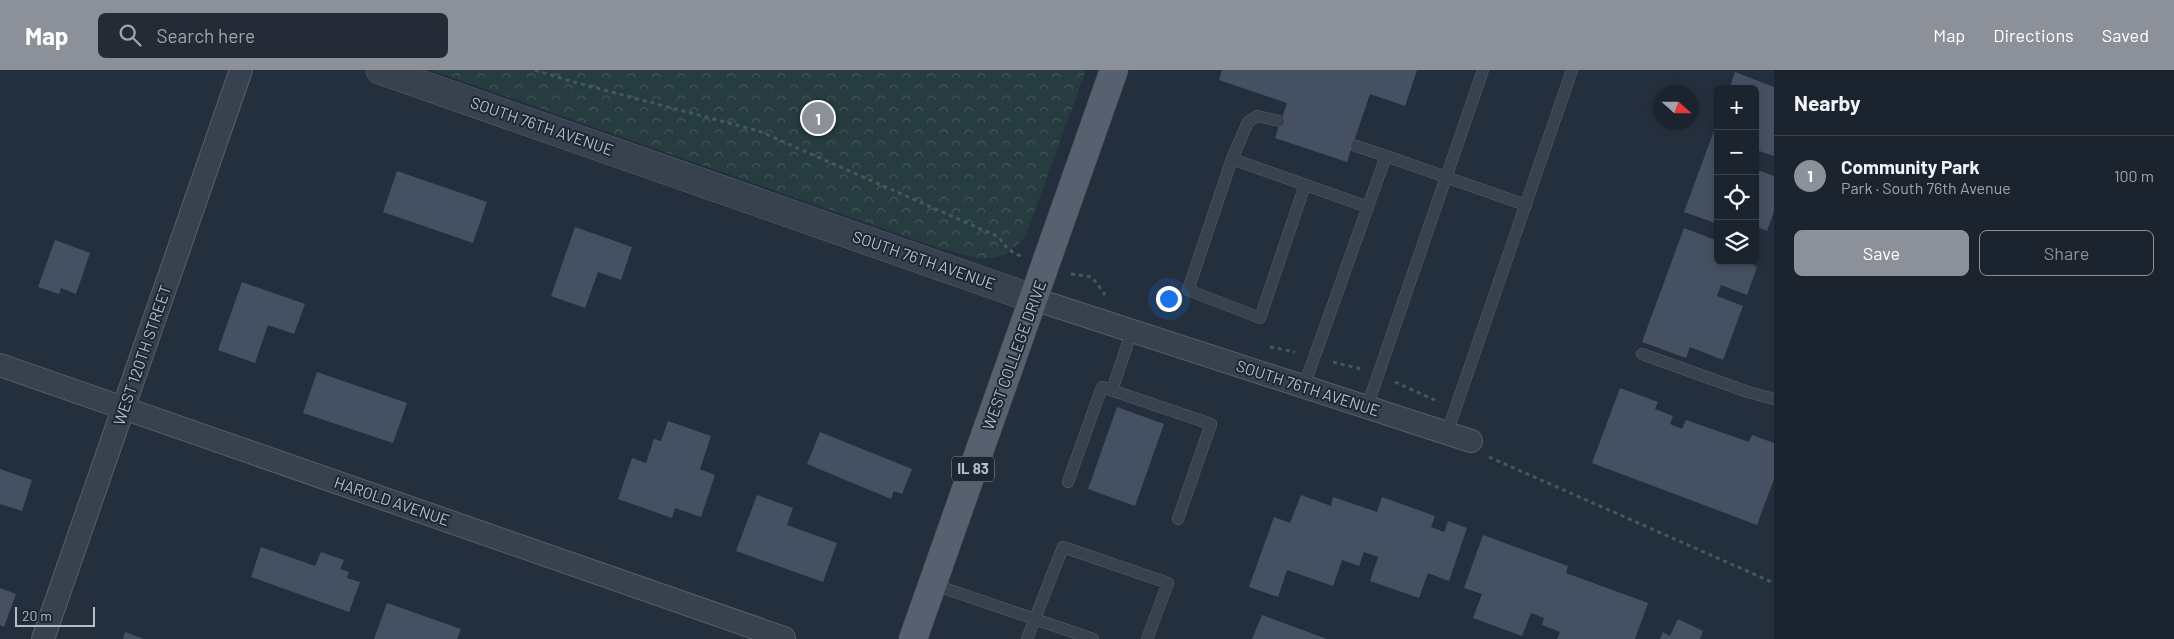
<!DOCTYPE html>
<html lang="en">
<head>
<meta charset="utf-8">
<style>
  :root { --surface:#1b232e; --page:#242b36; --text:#f1f3f6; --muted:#a0a4aa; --line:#39404a; --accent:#8c9099 }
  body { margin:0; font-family:Barlow,sans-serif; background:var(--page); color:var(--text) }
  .controls { position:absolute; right:15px; top:15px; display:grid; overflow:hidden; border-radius:8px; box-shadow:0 2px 8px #0003 }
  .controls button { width:45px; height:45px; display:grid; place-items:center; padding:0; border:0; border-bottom:1px solid var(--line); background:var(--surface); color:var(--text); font:25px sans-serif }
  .compass { position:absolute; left:1654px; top:15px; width:45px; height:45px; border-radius:50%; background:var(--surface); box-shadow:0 2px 8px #0003; rotate:111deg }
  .scale { position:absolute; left:15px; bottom:12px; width:80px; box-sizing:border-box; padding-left:5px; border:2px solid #b4bcc9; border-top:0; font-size:14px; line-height:18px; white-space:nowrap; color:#b4bcc9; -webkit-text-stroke:4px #1d2633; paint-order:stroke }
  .you { position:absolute; left:1168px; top:228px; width:18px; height:18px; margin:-12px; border:4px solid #fff; border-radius:50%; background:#1a73e8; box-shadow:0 0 0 8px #1a73e833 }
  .badge { display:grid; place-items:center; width:32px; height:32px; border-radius:50%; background:var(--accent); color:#fff; font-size:16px; font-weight:700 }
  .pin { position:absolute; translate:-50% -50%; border:2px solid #fff; box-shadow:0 1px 5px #0006 }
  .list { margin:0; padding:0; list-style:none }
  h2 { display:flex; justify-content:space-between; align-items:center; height:65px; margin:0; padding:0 20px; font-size:21px }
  h2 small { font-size:16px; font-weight:400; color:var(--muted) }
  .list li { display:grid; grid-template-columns:32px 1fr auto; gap:15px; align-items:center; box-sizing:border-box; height:80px; padding:0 20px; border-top:1px solid var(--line) }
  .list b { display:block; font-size:19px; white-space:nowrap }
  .list p { margin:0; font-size:16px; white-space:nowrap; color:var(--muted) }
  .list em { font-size:16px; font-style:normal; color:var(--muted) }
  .actions { display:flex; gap:10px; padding:15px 20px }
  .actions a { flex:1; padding:11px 0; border:1px solid var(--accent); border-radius:8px; text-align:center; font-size:18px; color:var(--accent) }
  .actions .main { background:var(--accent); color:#fff }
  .icon { flex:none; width:28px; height:28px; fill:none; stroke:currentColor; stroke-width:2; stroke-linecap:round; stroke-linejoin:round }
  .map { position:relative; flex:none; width:1774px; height:569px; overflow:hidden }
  header { display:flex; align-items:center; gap:30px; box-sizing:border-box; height:70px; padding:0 25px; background:var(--accent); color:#fff }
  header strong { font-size:24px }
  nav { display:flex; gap:28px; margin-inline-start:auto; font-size:18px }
  .search { width:350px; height:45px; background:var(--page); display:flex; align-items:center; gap:12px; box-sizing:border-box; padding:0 18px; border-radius:8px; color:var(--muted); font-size:19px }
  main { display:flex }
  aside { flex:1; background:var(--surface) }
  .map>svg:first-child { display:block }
  .forest { fill:url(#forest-crowns) }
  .building { fill:#455162 }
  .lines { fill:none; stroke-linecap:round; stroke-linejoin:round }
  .service-casing { stroke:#565f6c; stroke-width:12 }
  .minor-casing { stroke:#565f6c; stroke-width:24 }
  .tertiary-casing { stroke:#565f6c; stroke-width:29 }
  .primary-casing { stroke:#414a57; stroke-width:29 }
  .path { stroke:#44595c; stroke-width:3; stroke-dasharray:4 4; stroke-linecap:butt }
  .service { stroke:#38414e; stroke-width:11 }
  .minor { stroke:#38414e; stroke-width:22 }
  .tertiary { stroke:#38414e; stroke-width:28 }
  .primary { stroke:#56606e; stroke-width:28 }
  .labels { text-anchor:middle; stroke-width:4; stroke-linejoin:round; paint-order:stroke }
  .shield { fill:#1d2633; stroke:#878f9c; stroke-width:1 }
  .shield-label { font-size:15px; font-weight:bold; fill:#b4bcc9 }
  .street-label { font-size:16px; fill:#b4bcc9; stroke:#1d2633 }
</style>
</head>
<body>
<header>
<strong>Map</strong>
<div class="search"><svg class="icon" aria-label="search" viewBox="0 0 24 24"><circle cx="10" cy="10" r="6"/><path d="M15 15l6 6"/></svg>Search here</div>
<nav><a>Map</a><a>Directions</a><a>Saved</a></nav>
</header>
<main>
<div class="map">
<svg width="1774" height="569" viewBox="0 0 1774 569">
  <defs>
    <pattern id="forest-crowns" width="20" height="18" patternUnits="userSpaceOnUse" patternTransform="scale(1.25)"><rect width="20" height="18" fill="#263c3f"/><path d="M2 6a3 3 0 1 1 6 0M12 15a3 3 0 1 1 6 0" fill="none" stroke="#435659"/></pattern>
  </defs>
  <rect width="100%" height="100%" fill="#242f3e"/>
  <path class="forest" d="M431 0H1086L1026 165C999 200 976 188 939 178Z"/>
  <g class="building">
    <polygon points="1222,0 1417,0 1405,36 1370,24 1347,92 1275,68 1287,33 1219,10"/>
    <polygon points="1735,2 1774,17 1774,86 1759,81 1755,89 1755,19 1729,19"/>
    <polygon points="1718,50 1718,154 1684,142"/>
    <polygon points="1755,99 1774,106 1774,141 1767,161 1755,156"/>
    <polygon points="397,101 487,132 473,173 383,142"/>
    <polygon points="575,157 632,177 621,210 598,202 585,238 551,226"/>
    <polygon points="1684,158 1718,171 1718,191 1743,191 1757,197 1747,225 1721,215 1717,226 1743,236 1723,290 1690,277 1686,288 1642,272"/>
    <polygon points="55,170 90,183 76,224 61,218 59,224 38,217"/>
    <polygon points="242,212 305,234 294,264 268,255 255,293 218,280"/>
    <polygon points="317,302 407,333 393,373 303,343"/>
    <polygon points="1620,318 1658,332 1655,339 1673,346 1670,354 1682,359 1686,350 1749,372 1752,365 1774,373 1774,409 1757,455 1592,393"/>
    <polygon points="1117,337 1164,354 1135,436 1088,419"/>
    <polygon points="668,351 711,366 700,399 715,405 701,447 675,438 672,448 618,429 632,388 646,393 654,369 661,371"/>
    <polygon points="820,362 912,399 902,424 894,421 891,429 807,394"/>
    <polygon points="0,399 32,410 22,441 0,434"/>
    <polygon points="757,425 793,438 787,455 837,473 823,512 736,481"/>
    <polygon points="1301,425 1331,436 1333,427 1377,442 1382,427 1435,446 1431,457 1444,462 1448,451 1467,458 1449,511 1428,503 1419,528 1370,511 1378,487 1364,482 1359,496 1342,490 1333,516 1287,500 1278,527 1249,517 1274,447 1290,453"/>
    <polygon points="1483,465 1568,496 1566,503 1648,533 1635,569 1557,569 1560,562 1542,555 1544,548 1531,543 1522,566 1473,548 1482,524 1464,518"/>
    <polygon points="261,477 315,496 321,482 344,490 340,499 349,502 347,508 360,512 349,542 251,507"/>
    <polygon points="0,518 16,524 4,557 0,555"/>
    <polygon points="387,533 461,559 457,569 374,569"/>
    <polygon points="1262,545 1327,569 1252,569"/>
    <polygon points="1678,549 1703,561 1700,569 1660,569 1663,562 1670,566"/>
    <polygon points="125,562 144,569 123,569"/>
  </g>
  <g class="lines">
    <defs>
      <g id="service">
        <polyline points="1356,76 1386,86"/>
        <polyline points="1232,89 1248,52 1257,46 1279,51"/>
        <polyline points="1305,115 1260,248 1188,220 1232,89 1368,137"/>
        <polyline points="1642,284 1748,322 1774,329"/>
        <polyline points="1304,316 1386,86 1526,135"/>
        <polyline points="1112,320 1132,261"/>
        <polyline points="1367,337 1483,0"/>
        <polyline points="1447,363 1572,0"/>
        <polyline points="1068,412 1102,317 1211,354 1178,449"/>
        <polyline points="932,514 1093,569"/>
        <polyline points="1027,569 1063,477 1168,513 1147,569"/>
      </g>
      <g id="minor">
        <polyline points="1034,229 1471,371"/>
        <polyline points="0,295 784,568"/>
        <polyline points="43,569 241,0"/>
      </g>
      <polyline id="tertiary" points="380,0 1034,229"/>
      <polyline id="primary" points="913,569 1114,0"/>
    </defs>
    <use href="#service" class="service-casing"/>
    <use href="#minor" class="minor-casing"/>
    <use href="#tertiary" class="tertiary-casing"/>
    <use href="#primary" class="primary-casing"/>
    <g class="path">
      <path d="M535 0 570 11 759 61 999 167C1005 177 1010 182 1021 186"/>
      <polyline points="1071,204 1092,207 1105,225"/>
      <polyline points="1270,277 1295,282"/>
      <polyline points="1333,292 1361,299"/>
      <polyline points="1395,312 1439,332"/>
      <polyline points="1489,387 1774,513"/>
    </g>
    <use href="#service" class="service"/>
    <use href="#minor" class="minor"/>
    <use href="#tertiary" class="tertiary"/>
    <use href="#primary" class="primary"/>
  </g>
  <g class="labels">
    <rect class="shield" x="952" y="386.5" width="42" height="25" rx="4"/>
    <g class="shield-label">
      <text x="973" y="404">IL 83</text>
    </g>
    <g class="street-label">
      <text transform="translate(542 56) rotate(19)" y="6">SOUTH 76TH AVENUE</text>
      <text transform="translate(924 190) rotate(19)" y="6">SOUTH 76TH AVENUE</text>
      <text transform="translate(142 285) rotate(-71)" y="6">WEST 120TH STREET</text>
      <text transform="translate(1014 285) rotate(-70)" y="6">WEST COLLEGE DRIVE</text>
      <text transform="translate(1308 318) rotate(18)" y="6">SOUTH 76TH AVENUE</text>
      <text transform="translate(392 431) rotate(19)" y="6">HAROLD AVENUE</text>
    </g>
  </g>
</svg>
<div class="controls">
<button>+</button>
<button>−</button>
<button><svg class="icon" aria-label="locate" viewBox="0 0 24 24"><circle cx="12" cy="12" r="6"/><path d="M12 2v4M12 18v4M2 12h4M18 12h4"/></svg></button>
<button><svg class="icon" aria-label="layers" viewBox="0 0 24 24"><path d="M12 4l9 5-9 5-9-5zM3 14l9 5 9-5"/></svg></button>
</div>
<svg class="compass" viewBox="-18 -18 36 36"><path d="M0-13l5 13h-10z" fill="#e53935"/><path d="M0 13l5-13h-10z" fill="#a0a4aa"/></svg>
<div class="scale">20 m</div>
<div class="you"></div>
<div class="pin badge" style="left:818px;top:48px">1</div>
</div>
<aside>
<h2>Nearby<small></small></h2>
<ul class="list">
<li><span class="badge">1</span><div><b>Community Park</b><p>Park · South 76th Avenue</p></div><em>100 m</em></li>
</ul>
<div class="actions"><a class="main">Save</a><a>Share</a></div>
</aside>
</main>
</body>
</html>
